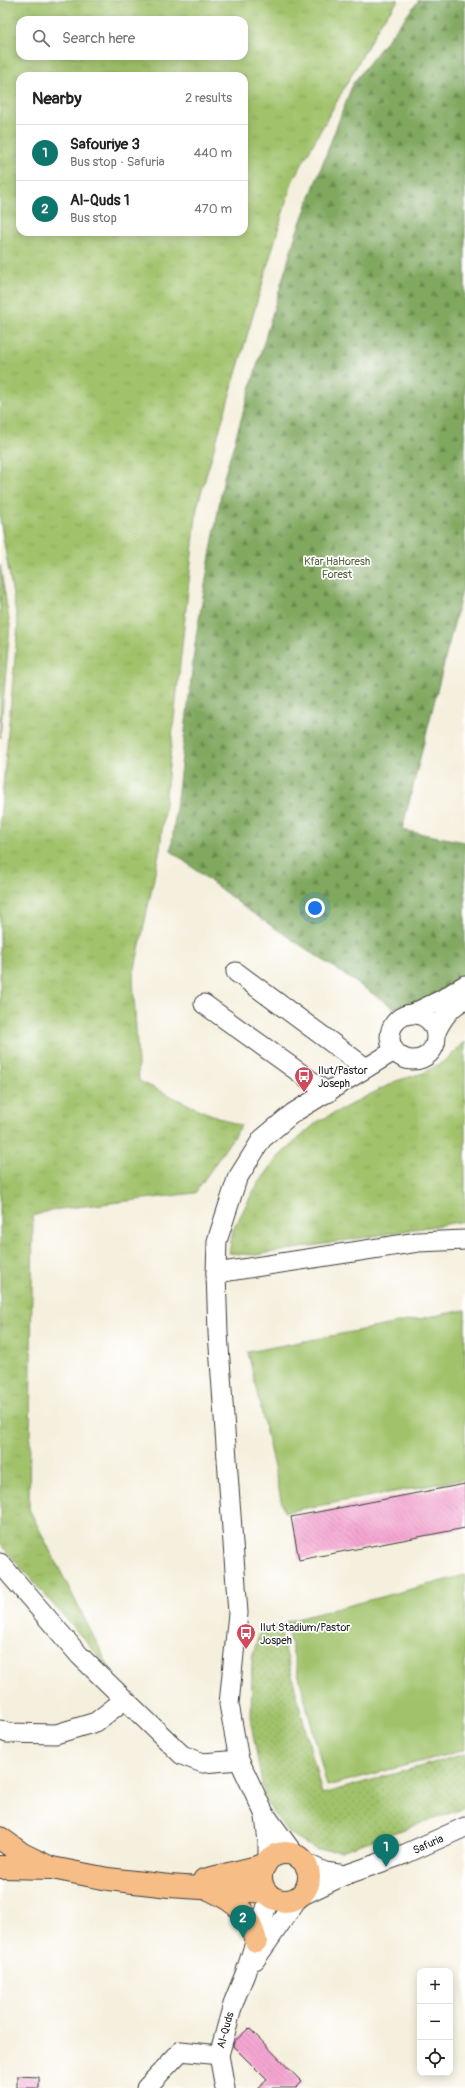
<!DOCTYPE html>
<html lang="en">
<head>
<meta charset="utf-8">
<style>
  :root { --surface:#fff; --page:#f2f2f2; --text:#222; --muted:#767676; --line:#e0e0e0; --accent:#0f766e }
  body { margin:0; font-family:Pangolin,sans-serif; background:var(--page); color:var(--text) }
  .controls { position:absolute; right:12px; bottom:12px; display:grid; overflow:hidden; border-radius:8px; box-shadow:0 2px 10px #0003 }
  .controls button { width:36px; height:36px; display:grid; place-items:center; padding:0; border:0; border-bottom:1px solid var(--line); background:var(--surface); color:var(--text); font:20px sans-serif }
  .you { position:absolute; left:315px; top:908px; width:14px; height:14px; margin:-10px; border:3px solid #fff; border-radius:50%; background:#1a73e8; box-shadow:0 0 0 6px #1a73e833 }
  .badge { display:grid; place-items:center; width:26px; height:26px; border-radius:50%; background:var(--accent); color:#fff; font-size:13px; font-weight:700 }
  .pin { position:absolute; translate:-50% -33px; filter:drop-shadow(0 1px 2px #0008) }
  .pin::after { content:''; position:absolute; top:21px; width:14px; height:12px; background:inherit; clip-path:polygon(0 0,100% 0,50% 100%) }
  .list { margin:0; padding:0; list-style:none }
  h2 { display:flex; justify-content:space-between; align-items:center; height:52px; margin:0; padding:0 16px; font-size:17px }
  h2 small { font-size:13px; font-weight:400; color:var(--muted) }
  .list li { display:grid; grid-template-columns:26px 1fr auto; gap:12px; align-items:center; box-sizing:border-box; height:56px; padding:0 16px; border-top:1px solid var(--line) }
  .list b { display:block; font-size:15px; white-space:nowrap }
  .list p { margin:0; font-size:13px; white-space:nowrap; color:var(--muted) }
  .list em { font-size:13px; font-style:normal; color:var(--muted) }
  .icon { flex:none; width:22px; height:22px; fill:none; stroke:currentColor; stroke-width:2; stroke-linecap:round; stroke-linejoin:round }
  .map { position:relative; flex:none; width:465px; height:2088px; overflow:hidden }
  .search { position:absolute; background:var(--surface); box-shadow:0 2px 10px #0003; left:16px; top:16px; width:232px; height:44px; display:flex; align-items:center; gap:10px; box-sizing:border-box; padding:0 14px; border-radius:12px; color:var(--muted); font-size:15px }
  .panel { position:absolute; background:var(--surface); box-shadow:0 2px 10px #0003; left:16px; top:72px; width:232px; height:164px; border-radius:12px }
  .map>svg:first-child { display:block }
  .grass { fill:url(#grass-tufts); stroke:#5e6f43; fill-rule:evenodd }
  .forest { fill:url(#forest-firs); stroke:#4e623d }
  .park { fill:url(#park-dots); stroke:#5e6f43 }
  .pitch { fill:#a1c26a; stroke:#5e6f43 }
  .building { fill:url(#building-back-hatch) }
  .lines { fill:none; stroke-linecap:round; stroke-linejoin:round }
  .minor-casing { stroke:#3d3c39; stroke-width:21 }
  .major-casing { stroke:#3d3c39; stroke-width:24 }
  .minor { stroke:#fff; stroke-width:19 }
  .major { stroke:#f6be86; stroke-width:22 }
  .labels { text-anchor:middle; stroke-width:3.5; stroke-linejoin:round; paint-order:stroke }
  .park-label { font-size:11px; fill:#515e3b; stroke:#fff }
  .poi-label { font-size:11px; fill:#1c1c1c; stroke:#fff; text-anchor:start }
  .street-label { font-size:11px; fill:#1c1c1c; stroke:#fff }
</style>
</head>
<body>
<div class="map">
<svg width="465" height="2088" viewBox="0 0 465 2088">
  <defs>
    <pattern id="grass-tufts" width="24" height="20" patternUnits="userSpaceOnUse"><rect width="24" height="20" fill="#a1c26a"/><path d="M3 7l-1-3M5 7V3M7 7l1-3M15 17l-1-3M17 17v-4M19 17l1-3" fill="none" stroke="#8aa65b"/></pattern>
    <pattern id="forest-firs" width="22" height="20" patternUnits="userSpaceOnUse"><rect width="22" height="20" fill="#80a85e"/><path d="M5 1l3.5 6h-7zM16 11l3.5 6h-7z" fill="#68884d"/></pattern>
    <pattern id="park-dots" width="8" height="8" patternUnits="userSpaceOnUse"><rect width="8" height="8" fill="#a1c26a"/><path d="M2 2h.1M6 6h.1" fill="none" stroke="#8aa65b" stroke-width="1.8" stroke-linecap="round"/></pattern>
    <pattern id="building-back-hatch" width="6" height="6" patternUnits="userSpaceOnUse"><rect width="6" height="6" fill="#f4a6d1"/><path d="M-1 5l2 2M0 0l6 6M5-1l2 2" fill="none" stroke="#d18eb3"/></pattern>
  </defs>
  <rect width="100%" height="100%" fill="#fff"/>
  <filter id="ink" filterUnits="userSpaceOnUse"><feTurbulence type="fractalNoise" baseFrequency=".025" numOctaves="2"/><feDisplacementMap in="SourceGraphic" scale="8" xChannelSelector="R" yChannelSelector="G"/><feConvolveMatrix kernelMatrix="1 2 1 2 8 2 1 2 1" color-interpolation-filters="sRGB"/></filter>
  <filter id="wash" filterUnits="userSpaceOnUse"><feTurbulence type="fractalNoise" baseFrequency=".012" numOctaves="4" result="noise"/><feDisplacementMap in="SourceGraphic" scale="16" xChannelSelector="R" yChannelSelector="G"/><feGaussianBlur stdDeviation="0.9" result="paint"/><feColorMatrix in="noise" values="0 0 0 0 0 0 0 0 0 0 0 0 0 0 0 0 0 1.4 0 .05"/><feComposite in="paint" operator="in"/></filter>
  <g filter="url(#wash)">
    <rect width="100%" height="100%" fill="#f5f0de"/>
    <g class="grass">
      <path d="M0 0H399L381 22 292 182 197 507 160 849 133 978 139 1081 200 1110 241 1126 195 1193 51 1210 33 1216 29 1509 110 1669 0 1544V820L18 625 0 519ZM20 20H244V56H20ZM20 76H244V232H20Z"/>
      <polygon points="0,565 10,625 0,738"/>
      <polygon points="465,1042 465,1221 256,1255 229,1253 233,1230 254,1190 278,1157 317,1122 396,1081 423,1073 443,1062"/>
    </g>
    <polygon class="forest" points="419,0 465,0 465,580 402,830 465,842 465,978 409,1018 248,910 171,851 196,636 224,477 296,234 353,83"/>
    <polygon class="park" points="279,1625 322,1794 465,1754 465,1808 341,1851 317,1850 289,1833 265,1801 251,1723 252,1658 259,1633"/>
    <g class="pitch">
      <polygon points="465,1310 465,1479 284,1512 248,1352"/>
      <polygon points="465,1575 465,1750 327,1786 285,1622"/>
    </g>
    <g id="blocks">
      <g class="building">
        <polygon points="465,1484 465,1528 299,1560 291,1517"/>
        <polygon points="249,2028 302,2082 296,2088 258,2088 267,2080 233,2046 234,2042"/>
        <polygon points="17,2076 39,2077 39,2088 17,2088"/>
      </g>
    </g>
  </g>
  <g filter="url(#ink)">
    <use href="#blocks" fill-opacity="0" stroke="#3d3c39" stroke-width="1"/>
    <g class="lines">
      <defs>
        <g id="minor">
          <polyline points="236,972 366,1068"/>
          <polyline points="204,1004 328,1093"/>
          <polyline points="414,1013 441,1000 465,985"/>
          <circle cx="413" cy="1037" r="23"/>
          <path d="M436 1032C443 1017 451 1007 465 999"/>
          <polyline points="216,1273 418,1242 465,1240"/>
          <polyline points="0,1563 80,1656 182,1755 203,1763 239,1760"/>
          <polyline points="0,1730 7,1733 56,1734 96,1722 124,1700"/>
          <polyline points="265,1817 268,1842 268,1860"/>
          <polyline points="294,1854 264,1813 239,1760 229,1704 238,1613 218,1333 216,1273 217,1241 237,1179 262,1139 293,1113 394,1051"/>
          <polyline points="305,1863 325,1872 345,1875"/>
          <polyline points="303,1895 345,1875 405,1854 465,1827"/>
          <polyline points="255,1960 298,1898"/>
          <polyline points="146,2088 181,2051 219,2055"/>
          <polyline points="225,2088 219,2055 234,2001 245,1974 270,1896"/>
        </g>
        <g id="major">
          <polyline points="0,1838 22,1854 47,1866"/>
          <circle cx="285" cy="1877" r="24"/>
          <polyline points="0,1867 52,1868 108,1879 169,1886 266,1892"/>
          <polyline points="204,1880 265,1865"/>
          <path d="M211 1890C238 1903 248 1912 256 1941"/>
        </g>
      </defs>
      <use href="#minor" class="minor-casing"/>
      <use href="#major" class="major-casing"/>
      <use href="#minor" class="minor"/>
      <use href="#major" class="major"/>
    </g>
  </g>
  <defs>
    <symbol id="bus-pin" viewBox="-11 -11 22 30"><path d="M0 17L-7.5 6A9.5 9.5 0 1 1 7.5 6Z" fill="#d1495b" stroke="#fff"/><path d="M-5-6H5V4H4V6H2V4H-2V6H-4V4H-5ZM-3.5-4V0h7V-4ZM-3.5 1.2v1.5H-2V1.2ZM2 1.2v1.5H3.5V1.2Z" fill="#fff"/></symbol>
  </defs>
  <g fill-rule="evenodd">
    <use href="#bus-pin" x="293" y="1065" width="22" height="30"/>
    <use href="#bus-pin" x="235" y="1622" width="22" height="30"/>
  </g>
  <g class="labels">
    <g class="park-label">
      <text x="337" y="565">Kfar HaHoresh<tspan x="337" dy="13">Forest</tspan></text>
    </g>
    <g class="poi-label">
      <text x="318" y="1074">Ilut/Pastor<tspan x="318" dy="13">Joseph</tspan></text>
      <text x="260" y="1631">Ilut Stadium/Pastor<tspan x="260" dy="13">Jospeh</tspan></text>
    </g>
    <g class="street-label">
      <text transform="translate(428 1844) rotate(-24)" y="4">Safuria</text>
      <text transform="translate(225 2030) rotate(-75)" y="4">Al-Quds</text>
    </g>
  </g>
</svg>
<div class="controls">
<button>+</button>
<button>−</button>
<button><svg class="icon" aria-label="locate" viewBox="0 0 24 24"><circle cx="12" cy="12" r="6"/><path d="M12 2v4M12 18v4M2 12h4M18 12h4"/></svg></button>
</div>
<div class="you"></div>
<div class="pin badge" style="left:386px;top:1867px">1</div>
<div class="pin badge" style="left:243px;top:1938px">2</div>
<div class="search"><svg class="icon" aria-label="search" viewBox="0 0 24 24"><circle cx="10" cy="10" r="6"/><path d="M15 15l6 6"/></svg>Search here</div>
<section class="panel">
<h2>Nearby<small>2 results</small></h2>
<ul class="list">
<li><span class="badge">1</span><div><b>Safouriye 3</b><p>Bus stop · Safuria</p></div><em>440 m</em></li>
<li><span class="badge">2</span><div><b>Al-Quds 1</b><p>Bus stop</p></div><em>470 m</em></li>
</ul>
</section>
</div>
</body>
</html>
